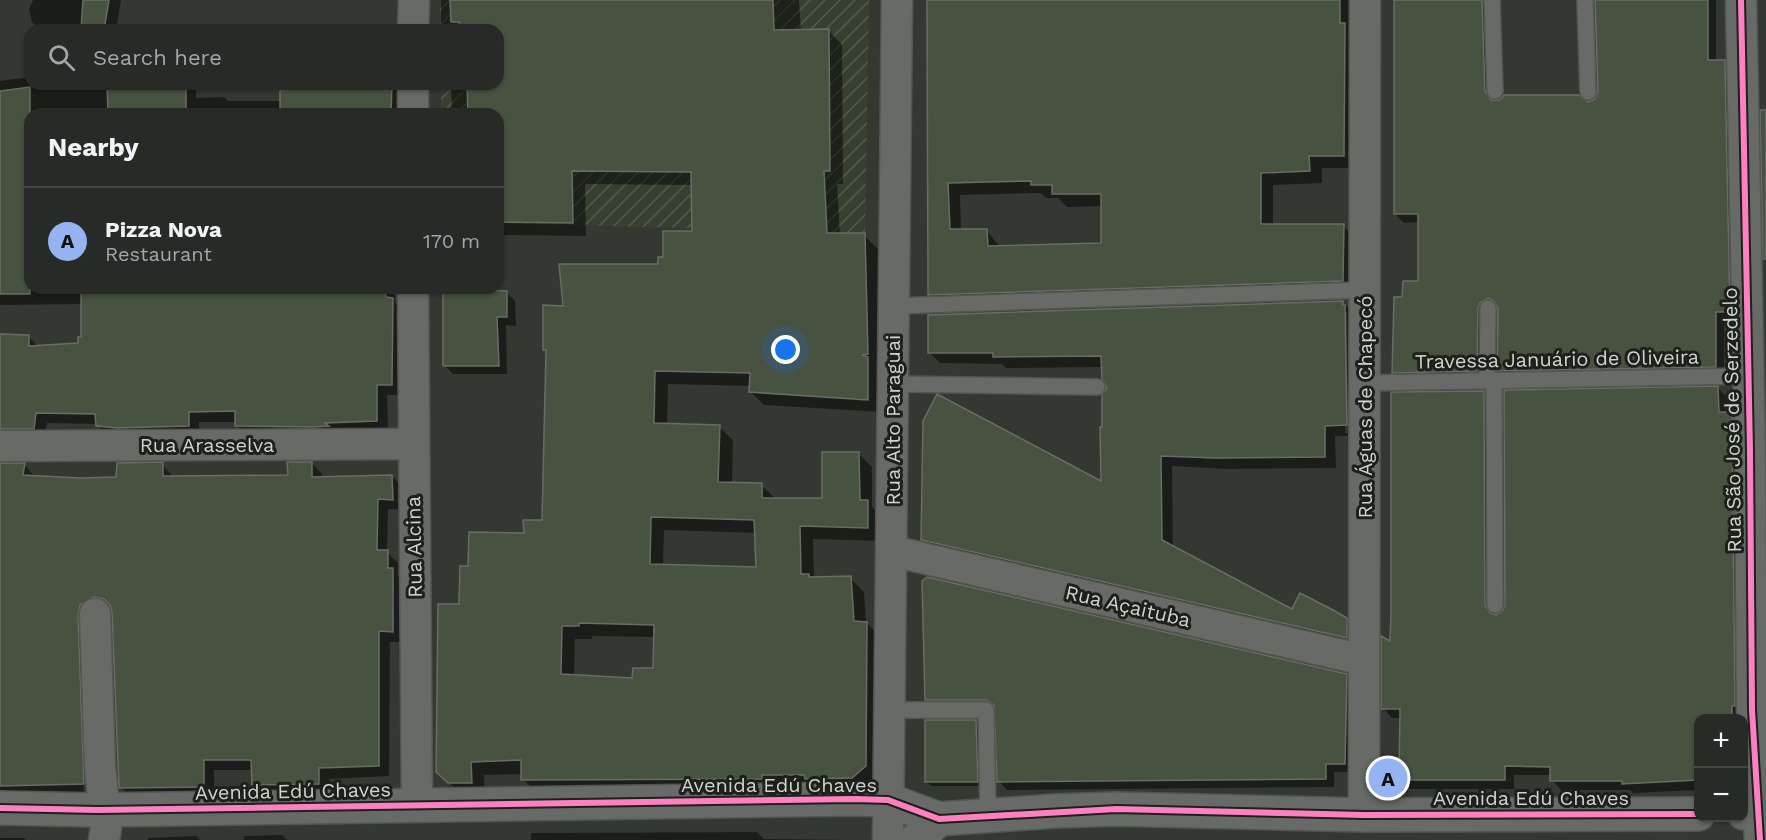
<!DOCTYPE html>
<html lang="en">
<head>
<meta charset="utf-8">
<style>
  :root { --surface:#272a26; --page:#333632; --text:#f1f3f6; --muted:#a4a7a7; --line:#434643; --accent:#95b2f1 }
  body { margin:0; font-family:"Work Sans",sans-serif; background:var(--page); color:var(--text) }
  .controls { position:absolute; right:18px; bottom:18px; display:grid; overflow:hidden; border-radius:12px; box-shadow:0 2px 4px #0004 }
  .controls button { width:54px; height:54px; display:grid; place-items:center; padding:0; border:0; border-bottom:2px solid var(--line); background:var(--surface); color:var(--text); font:30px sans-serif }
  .you { position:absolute; left:786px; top:350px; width:21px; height:21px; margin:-15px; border:4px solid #fff; border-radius:50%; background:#1a73e8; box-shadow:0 0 0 9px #1a73e833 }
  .badge { display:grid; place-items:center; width:39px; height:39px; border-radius:50%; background:var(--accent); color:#111; font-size:20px; font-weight:700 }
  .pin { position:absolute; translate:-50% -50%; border:3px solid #fff; box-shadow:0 2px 6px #0006 }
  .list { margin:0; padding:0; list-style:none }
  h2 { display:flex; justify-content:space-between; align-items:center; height:78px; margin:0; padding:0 24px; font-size:26px }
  h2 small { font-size:20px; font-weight:400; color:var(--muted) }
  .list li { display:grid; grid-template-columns:39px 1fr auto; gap:18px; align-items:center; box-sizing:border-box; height:108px; padding:0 24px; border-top:2px solid var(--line) }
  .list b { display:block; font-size:22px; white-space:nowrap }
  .list p { margin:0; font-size:20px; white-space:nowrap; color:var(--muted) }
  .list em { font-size:20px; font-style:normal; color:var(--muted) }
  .icon { flex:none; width:33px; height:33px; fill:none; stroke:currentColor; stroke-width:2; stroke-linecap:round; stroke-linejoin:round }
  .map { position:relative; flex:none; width:1766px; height:840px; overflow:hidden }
  .search { position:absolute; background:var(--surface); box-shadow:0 2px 4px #0004; left:24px; top:24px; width:480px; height:66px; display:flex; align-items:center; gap:15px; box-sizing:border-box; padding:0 21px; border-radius:18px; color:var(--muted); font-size:22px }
  .panel { position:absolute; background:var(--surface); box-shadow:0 2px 4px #0004; left:24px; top:108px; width:480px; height:186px; border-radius:18px }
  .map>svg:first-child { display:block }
  .industrial { fill:url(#industrial-furrows) }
  .shadow { fill:#0007; fill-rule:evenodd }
  .building { fill:#475241; stroke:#696c67; stroke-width:1.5; fill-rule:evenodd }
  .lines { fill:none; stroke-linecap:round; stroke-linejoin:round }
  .service-casing { stroke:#535651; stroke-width:18 }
  .minor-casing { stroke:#535651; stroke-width:33 }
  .tertiary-casing { stroke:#535651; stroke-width:36 }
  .secondary-casing { stroke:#535651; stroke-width:36 }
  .service { stroke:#686a67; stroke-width:15 }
  .minor { stroke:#686a67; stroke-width:30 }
  .tertiary { stroke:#686a67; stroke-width:33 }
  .secondary { stroke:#686a67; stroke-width:33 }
  .cycleway-casing { stroke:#1d201b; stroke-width:10 }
  .cycleway { stroke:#ff80c0; stroke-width:6 }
  .labels { text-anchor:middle; stroke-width:6; stroke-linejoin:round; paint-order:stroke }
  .street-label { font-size:20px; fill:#cfd4cd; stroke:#1d201b }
</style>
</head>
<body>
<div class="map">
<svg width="1766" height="840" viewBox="0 0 1766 840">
  <defs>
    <pattern id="industrial-furrows" width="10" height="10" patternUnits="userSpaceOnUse" patternTransform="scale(1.5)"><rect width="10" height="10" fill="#364031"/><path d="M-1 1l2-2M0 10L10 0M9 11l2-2" fill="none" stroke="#525b4e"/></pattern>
  </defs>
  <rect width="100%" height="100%" fill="#343832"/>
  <polygon class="industrial" points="440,0 869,0 865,233 498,223 498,114 441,114 441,84 498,84 498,30 440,30"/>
  <g class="shadow">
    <polygon points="33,0 121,0 116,30 82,30 82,27 40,30 32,22 29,9"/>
    <path d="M441 0H799L801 31H829L842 45 843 184H837L840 235H864L878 249 881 367 876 368 881 373V412L764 405 751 392V386L668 384 667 425 719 427 733 440 732 484 761 485 775 498 823 499 858 453 872 467V507L881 516V541L813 539 814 578H850L864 592 866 622 880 637 879 780 866 791 537 793 523 779V774L484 775 485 796H463L438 772 460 606 469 568 543 522 547 352 544 350 565 307 659 266 694 233 693 185 585 184 586 236 498 235V114H452L451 84H498V30H441ZM664 530 756 533 757 568 663 566ZM592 636 655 637 654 670 634 679 574 676 575 639H592Z"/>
    <path d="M929 0H1353L1357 168H1322V183L1273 185V226H1343L1356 239 1355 293 942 307 929 294ZM1041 193 1046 198H1058L1067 207 1102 206 1103 244 1000 247 987 231 961 230 960 195Z"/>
    <polygon points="1396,0 1494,0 1490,10 1493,102 1504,97 1589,103 1598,98 1599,92 1595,0 1716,0 1716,62 1724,62 1733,70 1738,320 1724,320 1724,375 1507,379 1498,370 1499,307 1497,306 1488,311 1486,379 1403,381 1394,372 1404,299 1419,283 1419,222 1404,223 1395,214"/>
    <polygon points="30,77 30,84 196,84 196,98 224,97 228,101 282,101 282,84 402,84 402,114 30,114 30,288 394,288 395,302 403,310 403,395 387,395 388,432 248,437 237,426 237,422 199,422 199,437 108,437 97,424 47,423 44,439 0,444 0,335 28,336 38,347 80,344 82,338 82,304 0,305 0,81"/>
    <polygon points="506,292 515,301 516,326 506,325 507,374 453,374 444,365"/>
    <path d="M1342 302 1354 313 1357 436H1335L1336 468 1229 469 1172 466 1173 548 1293 611 1346 619 1358 630V649L934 551 923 539 1102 484 1108 388 1103 367 1006 368 1002 364 940 363 929 352ZM1344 312H1347L1348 433H1345Z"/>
    <polygon points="1718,388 1727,397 1727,413 1731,413 1741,423 1741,718 1698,718 1698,790 1633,793 1630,790 1561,790 1552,780 1552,775 1514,775 1514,789 1410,789 1401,779 1401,718 1392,718 1383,708 1391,643 1484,392 1493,402 1494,617 1504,611"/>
    <polygon points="0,463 25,465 35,477 118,478 162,464 173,477 289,476 312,463 322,474 322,478 392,476 402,487 403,510 388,509 387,552 398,563 398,576 403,581 403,642 390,642 389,776 329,779 330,795 264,796 253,785 253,770 214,770 214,797 132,798 121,787 112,609 105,607 83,795 0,796"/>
    <polygon points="1346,675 1355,684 1353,772 1334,772 1334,787 1007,790 999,781 996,708 935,708 927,700"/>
    <polygon points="976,721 980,725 981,786 931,786 927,782"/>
    <polygon points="757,832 764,839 854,840 531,840 531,833"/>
    <polygon points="282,835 287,840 244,840 244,836"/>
    <polygon points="196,836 200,840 148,840 148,838"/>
    <polygon points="0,838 24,838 26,840 0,840"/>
  </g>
  <g class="building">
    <polygon points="83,0 109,0 104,30 81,30"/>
    <path d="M450 0H773L774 30 829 29 830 171H824L827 233H865L868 354 862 355 868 357V400L749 392 750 373 655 371 654 423 720 425 718 482 762 483V498H822V452H859L860 500H868V528L800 526 801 574H809V577L851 576 854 621 867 622 866 766 852 778 805 779 804 775H762V779L521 780V760L471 762 472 783H448L436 772 438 604H459L460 566H468L469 532 524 533 523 520H542L546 350H543V305L563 306 559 264H658V257H663V231H692L691 172 572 171 573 223 498 222V114H468L467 84H498V30H460L459 22H451ZM651 517 754 520 756 567 650 564ZM579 623 654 625 653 668H633L632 678 561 674 562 626H579Z"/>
    <path d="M927 0H1340V23H1345L1344 156H1309L1310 171 1261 173V224H1344L1343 281 928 295ZM1031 181V185H1052V194H1101V243L988 246 987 229H950L948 183Z"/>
    <polygon points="1394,0 1482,0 1485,91 1491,100 1500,100 1504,95 1579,95 1588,102 1594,100 1598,92 1595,0 1708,0 1708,60 1725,60 1726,112 1730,312 1716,312 1716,367 1497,371 1498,308 1493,300 1488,298 1480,303 1478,308 1477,371 1392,373 1394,297 1402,297 1403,281 1418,281 1418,214 1394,214"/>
    <polygon points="107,84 186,84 186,114 108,113"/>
    <polygon points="280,84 392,84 391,114 280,114"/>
    <polygon points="30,87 30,294 0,294 0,91"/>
    <polygon points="1760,110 1766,110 1766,259 1763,259"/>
    <polygon points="81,288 385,288 386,297 393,298 392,385 377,385 377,421 325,423 329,426 312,427 235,426 235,411 189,412 189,426 117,428 96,426 95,414 36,413 34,429 0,429 0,334 29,335 29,346 78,343 78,337 81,337"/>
    <polygon points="457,289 507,291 507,317 497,317 499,366 443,366 443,292 457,293"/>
    <polygon points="1343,301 1343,305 1345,305 1347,425 1325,426 1325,457 1216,458 1161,456 1162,540 1292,609 1300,593 1333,610 1347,618 1347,638 921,540 923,421 937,394 1101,481 1100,427 1102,427 1102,395 1107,388 1102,379 1101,356 993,357 993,353 928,353 928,315"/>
    <polygon points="1718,386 1719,412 1732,412 1735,706 1732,706 1732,718 1698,718 1698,780 1622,784 1622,781 1550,781 1550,767 1505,766 1505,780 1399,780 1400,709 1381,709 1381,636 1390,641 1391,611 1391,392 1484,391 1485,605 1490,613 1496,615 1503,610 1505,605 1504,390"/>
    <polygon points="163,462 163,476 288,475 287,462 312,462 312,477 392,475 393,500 378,499 377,550 388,550 388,568 393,568 393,632 379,631 379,766 319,768 319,784 252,785 251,760 204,760 204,787 119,788 112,613 110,605 104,599 94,597 80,605 78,615 84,784 0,786 0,463 25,463 23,475 80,478 116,477 117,463"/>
    <polygon points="927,577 1347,674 1345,764 1326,764 1326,779 997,782 994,705 986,700 925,700 922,581"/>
    <polygon points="925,720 976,720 978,782 925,782"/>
  </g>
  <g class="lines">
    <defs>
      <g id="service">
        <polyline points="1492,0 1495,91"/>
        <polyline points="1585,0 1588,92"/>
        <polyline points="894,306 1365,290"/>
        <polyline points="1487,381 1488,308"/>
        <polyline points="1494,381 1495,605"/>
        <polyline points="1366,383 1749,376"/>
        <polyline points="893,384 1097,387"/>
        <polyline points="888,710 986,710 988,816"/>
      </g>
      <g id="minor">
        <polyline points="1741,0 1750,450 1752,710 1760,840"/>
        <polyline points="413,30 414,0"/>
        <polyline points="413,114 413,84"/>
        <polyline points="413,288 417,806"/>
        <polyline points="0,446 413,444"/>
        <polyline points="892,551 1364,660"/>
        <polyline points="95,614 100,767 106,828 104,840"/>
        <polyline points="1364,815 1365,0"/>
        <polyline points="888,840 897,0"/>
      </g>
      <polyline id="tertiary" points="0,808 98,810 855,799 888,800 939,819"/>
      <g id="secondary">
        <polyline points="1744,813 1766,813"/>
        <polyline points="916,840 939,819 1055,811 1116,809 1364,815 1698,814"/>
      </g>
    </defs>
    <use href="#service" class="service-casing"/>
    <use href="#minor" class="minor-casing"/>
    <use href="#tertiary" class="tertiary-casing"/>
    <use href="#secondary" class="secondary-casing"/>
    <use href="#service" class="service"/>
    <use href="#minor" class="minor"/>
    <use href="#tertiary" class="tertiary"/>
    <use href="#secondary" class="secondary"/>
    <defs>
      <g id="cycleway">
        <polyline points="1741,0 1750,450 1752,710 1760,840"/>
        <polyline points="0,808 98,810 855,799 888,800 939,819 1116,809 1364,815 1698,814"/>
      </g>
    </defs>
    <use href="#cycleway" class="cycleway-casing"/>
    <use href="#cycleway" class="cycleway"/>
  </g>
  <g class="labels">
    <g class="street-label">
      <text transform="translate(1557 359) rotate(-1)" y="7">Travessa Januário de Oliveira</text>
      <text transform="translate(1365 407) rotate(-90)" y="7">Rua Águas de Chapecó</text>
      <text transform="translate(893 420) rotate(-90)" y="7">Rua Alto Paraguai</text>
      <text transform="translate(1732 420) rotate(-91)" y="7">Rua São José de Serzedelo</text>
      <text x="207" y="452">Rua Arasselva</text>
      <text transform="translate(414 547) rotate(-91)" y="7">Rua Alcina</text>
      <text transform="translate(1128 606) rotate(13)" y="7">Rua Açaituba</text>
      <text x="779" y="792">Avenida Edú Chaves</text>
      <text transform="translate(293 791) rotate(-1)" y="7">Avenida Edú Chaves</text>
      <text x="1531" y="805">Avenida Edú Chaves</text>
    </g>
  </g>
</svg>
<div class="controls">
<button>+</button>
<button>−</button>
</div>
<div class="you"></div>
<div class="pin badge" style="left:1388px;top:778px">A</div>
<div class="search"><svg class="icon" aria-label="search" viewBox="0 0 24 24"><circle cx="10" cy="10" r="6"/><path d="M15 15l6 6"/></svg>Search here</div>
<section class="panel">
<h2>Nearby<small></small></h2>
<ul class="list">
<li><span class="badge">A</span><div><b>Pizza Nova</b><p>Restaurant</p></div><em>170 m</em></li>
</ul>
</section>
</div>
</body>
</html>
